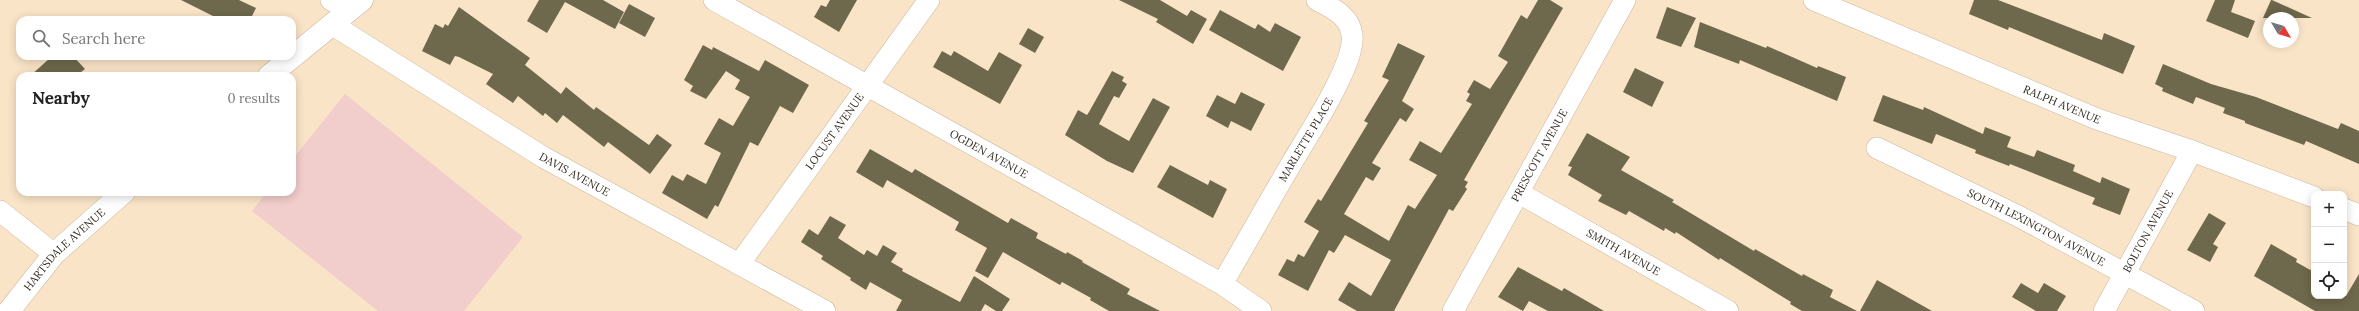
<!DOCTYPE html>
<html lang="en">
<head>
<meta charset="utf-8">
<style>
  :root { --surface:#fff; --page:#f2f2f2; --text:#222; --muted:#767676; --line:#e0e0e0 }
  body { margin:0; font-family:Lora,serif; background:var(--page); color:var(--text) }
  .controls { position:absolute; right:12px; bottom:12px; display:grid; overflow:hidden; border-radius:8px; box-shadow:0 2px 10px #0003 }
  .controls button { width:36px; height:36px; display:grid; place-items:center; padding:0; border:0; border-bottom:1px solid var(--line); background:var(--surface); color:var(--text); font:20px sans-serif }
  .compass { position:absolute; left:2263px; top:12px; width:36px; height:36px; border-radius:50%; background:var(--surface); box-shadow:0 2px 10px #0003; rotate:128deg }
  .list { margin:0; padding:0; list-style:none }
  h2 { display:flex; justify-content:space-between; align-items:center; height:52px; margin:0; padding:0 16px; font-size:17px }
  h2 small { font-size:13px; font-weight:400; color:var(--muted) }
  .icon { flex:none; width:22px; height:22px; fill:none; stroke:currentColor; stroke-width:2; stroke-linecap:round; stroke-linejoin:round }
  .map { position:relative; flex:none; width:2359px; height:311px; overflow:hidden }
  .search { position:absolute; background:var(--surface); box-shadow:0 2px 10px #0003; left:16px; top:16px; width:280px; height:44px; display:flex; align-items:center; gap:10px; box-sizing:border-box; padding:0 14px; border-radius:12px; color:var(--muted); font-size:15px }
  .panel { position:absolute; background:var(--surface); box-shadow:0 2px 10px #0003; left:16px; top:72px; width:280px; height:124px; border-radius:12px }
  .map>svg:first-child { display:block }
  .green { fill:#f1cdcb }
  .building { fill:#6e694c }
  .lines { fill:none; stroke-linecap:round; stroke-linejoin:round }
  .minor-casing { stroke:#cbb69b; stroke-width:22 }
  .tertiary-casing { stroke:#cbb69b; stroke-width:23 }
  .minor { stroke:#fff; stroke-width:21 }
  .tertiary { stroke:#fff; stroke-width:22 }
  .labels { text-anchor:middle; stroke-width:4; stroke-linejoin:round; paint-order:stroke }
  .street-label { font-size:11px; fill:#332a20; stroke:#fff }
</style>
</head>
<body>
<div class="map">
<svg width="2359" height="311" viewBox="0 0 2359 311">
  <rect width="100%" height="100%" fill="#fae4c8"/>
  <polygon class="green" points="345,94 523,237 464,311 378,311 252,211 267,192 292,192 292,160"/>
  <g class="building">
    <polygon points="181,0 239,0 256,8 250,20 221,20"/>
    <polygon points="539,0 603,0 624,12 615,29 565,2 547,33 527,21"/>
    <polygon points="830,0 857,0 839,32 814,17 821,5 826,7"/>
    <polygon points="1119,0 1160,0 1187,16 1191,10 1207,19 1193,44 1156,22 1158,19"/>
    <polygon points="1538,0 1550,0 1563,8 1464,180 1468,182 1465,187 1467,189 1453,211 1449,209 1394,311 1357,311 1338,300 1349,282 1371,296 1391,260 1345,235 1334,253 1329,250 1308,291 1278,275 1287,259 1294,262 1298,254 1304,257 1319,231 1304,222 1318,199 1321,201 1368,123 1364,121 1389,80 1382,77 1398,43 1425,56 1402,101 1414,109 1406,122 1400,118 1372,163 1381,168 1373,181 1366,177 1344,214 1389,241 1408,205 1415,209 1437,175 1409,160 1420,141 1441,153 1472,104 1466,101 1470,94 1467,92 1474,80 1490,89 1508,62 1498,56 1521,15 1527,19"/>
    <polygon points="1974,0 1998,0 2102,40 2104,33 2135,46 2123,74 2009,27 2008,30 1969,14"/>
    <polygon points="2215,0 2235,0 2231,12 2255,21 2248,38 2206,21"/>
    <polygon points="2271,0 2272,0 2312,18 2263,18"/>
    <polygon points="629,4 655,18 645,37 619,23"/>
    <polygon points="459,7 530,58 525,65 561,94 566,87 594,110 596,107 649,145 657,134 672,145 650,174 608,142 604,147 563,115 557,123 545,113 543,116 518,96 513,103 486,84 493,74 459,57 455,56 450,65 422,51 435,24 443,28 445,24 448,26"/>
    <polygon points="1667,7 1696,18 1681,47 1656,38"/>
    <polygon points="1220,10 1255,29 1258,24 1270,32 1275,23 1301,37 1283,71 1209,30"/>
    <polygon points="1700,22 1766,48 1767,46 1817,68 1818,66 1846,77 1837,101 1740,60 1739,64 1694,47"/>
    <polygon points="1028,28 1044,37 1035,53 1019,44"/>
    <polygon points="703,45 712,50 713,47 759,71 765,60 809,85 793,113 780,106 758,146 750,142 718,207 715,205 707,219 662,193 672,175 683,181 687,174 706,184 721,153 704,144 719,118 733,126 750,97 735,89 740,80 726,71 706,99 690,91 693,86 684,80"/>
    <polygon points="942,51 951,56 954,51 988,71 999,52 1022,65 1000,104 933,67"/>
    <polygon points="57,56 73,56 85,69 76,76 30,76 50,58 52,60"/>
    <polygon points="2163,64 2211,84 2256,97 2338,129 2341,123 2359,131 2359,164 2306,141 2304,145 2245,123 2245,121 2223,113 2225,108 2196,97 2193,104 2162,91 2163,88 2155,84"/>
    <polygon points="1635,68 1664,82 1652,107 1623,92"/>
    <polygon points="1112,71 1124,77 1122,81 1127,84 1119,98 1114,96 1099,124 1129,141 1153,98 1170,107 1133,173 1107,161 1065,135 1078,110 1087,115 1089,112"/>
    <polygon points="1241,92 1265,104 1251,131 1231,121 1228,128 1206,116 1217,95 1235,104"/>
    <polygon points="1883,95 1923,110 1924,107 1983,134 1985,127 2011,137 2007,147 2034,157 2037,150 2075,165 2073,171 2100,183 2102,177 2130,189 2120,215 2092,204 2095,198 2010,164 2009,166 1975,153 1976,150 1936,134 1932,144 1873,121"/>
    <polygon points="1587,133 1630,157 1621,170 1674,200 1672,202 1754,251 1755,249 1802,276 1803,274 1833,290 1830,297 1857,311 1802,311 1790,304 1791,302 1720,258 1719,260 1676,232 1675,234 1665,228 1664,231 1629,211 1626,215 1598,201 1602,195 1568,175 1572,167 1568,166"/>
    <polygon points="870,149 912,173 915,169 1008,223 1011,218 1038,233 1036,238 1066,254 1067,252 1083,261 1082,262 1130,289 1127,294 1160,311 1109,311 1090,300 1091,298 1062,282 1060,285 1003,252 988,278 975,271 987,248 955,230 959,222 887,180 883,188 856,172"/>
    <polygon points="1170,165 1208,185 1210,180 1227,189 1213,218 1157,187"/>
    <polygon points="2209,213 2226,223 2213,244 2218,247 2210,262 2187,250"/>
    <polygon points="830,216 846,225 838,238 864,255 867,250 877,256 883,245 897,253 891,262 903,269 902,271 960,302 974,276 1010,299 1002,311 996,311 985,304 981,311 896,311 902,300 870,282 866,290 850,280 851,278 821,259 823,256 801,242 809,229 818,235"/>
    <polygon points="2271,244 2297,259 2296,262 2314,272 2314,296 2346,296 2359,274 2359,311 2315,311 2254,276"/>
    <polygon points="1518,267 1562,291 1564,288 1604,311 1548,311 1529,301 1523,311 1498,297"/>
    <polygon points="1877,280 1932,311 1860,311"/>
    <polygon points="2021,283 2038,293 2044,283 2066,296 2057,311 2036,311 2012,297"/>
  </g>
  <g class="lines">
    <defs>
      <g id="minor">
        <polyline points="331,0 350,10"/>
        <path id="s1" d="M714 0 1222 284 1261 311"/>
        <path id="s2" d="M1814 0 2097 119 2192 151 2314 197"/>
        <path id="s3" d="M333 25 543 157 825 311"/>
        <path id="s4" d="M1877 148 2018 216 2194 311"/>
        <path id="s5" d="M1519 193 1728 311"/>
        <polyline points="2344,209 2359,215"/>
        <polyline points="0,211 54,254"/>
        <path id="s6" d="M740 263 929 0"/>
        <path id="s7" d="M1222 284C1245 245 1267 205 1290 166 1306 138 1356 64 1352 35 1350 16 1332 8 1317 0"/>
        <path id="s8" d="M1453 311 1625 0"/>
        <path id="s9" d="M2104 311 2192 151"/>
      </g>
      <g id="tertiary">
        <polyline points="269,76 362,0"/>
        <path id="s10" d="M9 311 54 254 124 192"/>
      </g>
    </defs>
    <use href="#minor" class="minor-casing"/>
    <use href="#tertiary" class="tertiary-casing"/>
    <use href="#minor" class="minor"/>
    <use href="#tertiary" class="tertiary"/>
  </g>
  <g class="labels">
    <g class="street-label">
      <text dy="4" stroke="none"><textPath href="#s2" startOffset="269">RALPH AVENUE</textPath></text>
      <text dy="4" stroke="none"><textPath href="#s6" startOffset="162">LOCUST AVENUE</textPath></text>
      <text dy="4" stroke="none"><textPath href="#s7" startOffset="167">MARLETTE PLACE</textPath></text>
      <text dy="4" stroke="none"><textPath href="#s1" startOffset="315">OGDEN AVENUE</textPath></text>
      <text dy="4" stroke="none"><textPath href="#s8" startOffset="178">PRESCOTT AVENUE</textPath></text>
      <text dy="4" stroke="none"><textPath href="#s3" startOffset="284">DAVIS AVENUE</textPath></text>
      <text dy="4" stroke="none"><textPath href="#s4" startOffset="178">SOUTH LEXINGTON AVENUE</textPath></text>
      <text dy="4" stroke="none"><textPath href="#s9" startOffset="91">BOLTON AVENUE</textPath></text>
      <text dy="4" stroke="none"><textPath href="#s10" startOffset="83">HARTSDALE AVENUE</textPath></text>
      <text dy="4" stroke="none"><textPath href="#s5" startOffset="120">SMITH AVENUE</textPath></text>
    </g>
  </g>
</svg>
<div class="controls">
<button>+</button>
<button>−</button>
<button><svg class="icon" aria-label="locate" viewBox="0 0 24 24"><circle cx="12" cy="12" r="6"/><path d="M12 2v4M12 18v4M2 12h4M18 12h4"/></svg></button>
</div>
<svg class="compass" viewBox="-18 -18 36 36"><path d="M0-13l5 13h-10z" fill="#e53935"/><path d="M0 13l5-13h-10z" fill="#767676"/></svg>
<div class="search"><svg class="icon" aria-label="search" viewBox="0 0 24 24"><circle cx="10" cy="10" r="6"/><path d="M15 15l6 6"/></svg>Search here</div>
<section class="panel">
<h2>Nearby<small>0 results</small></h2>
<ul class="list">
</ul>
</section>
</div>
</body>
</html>
